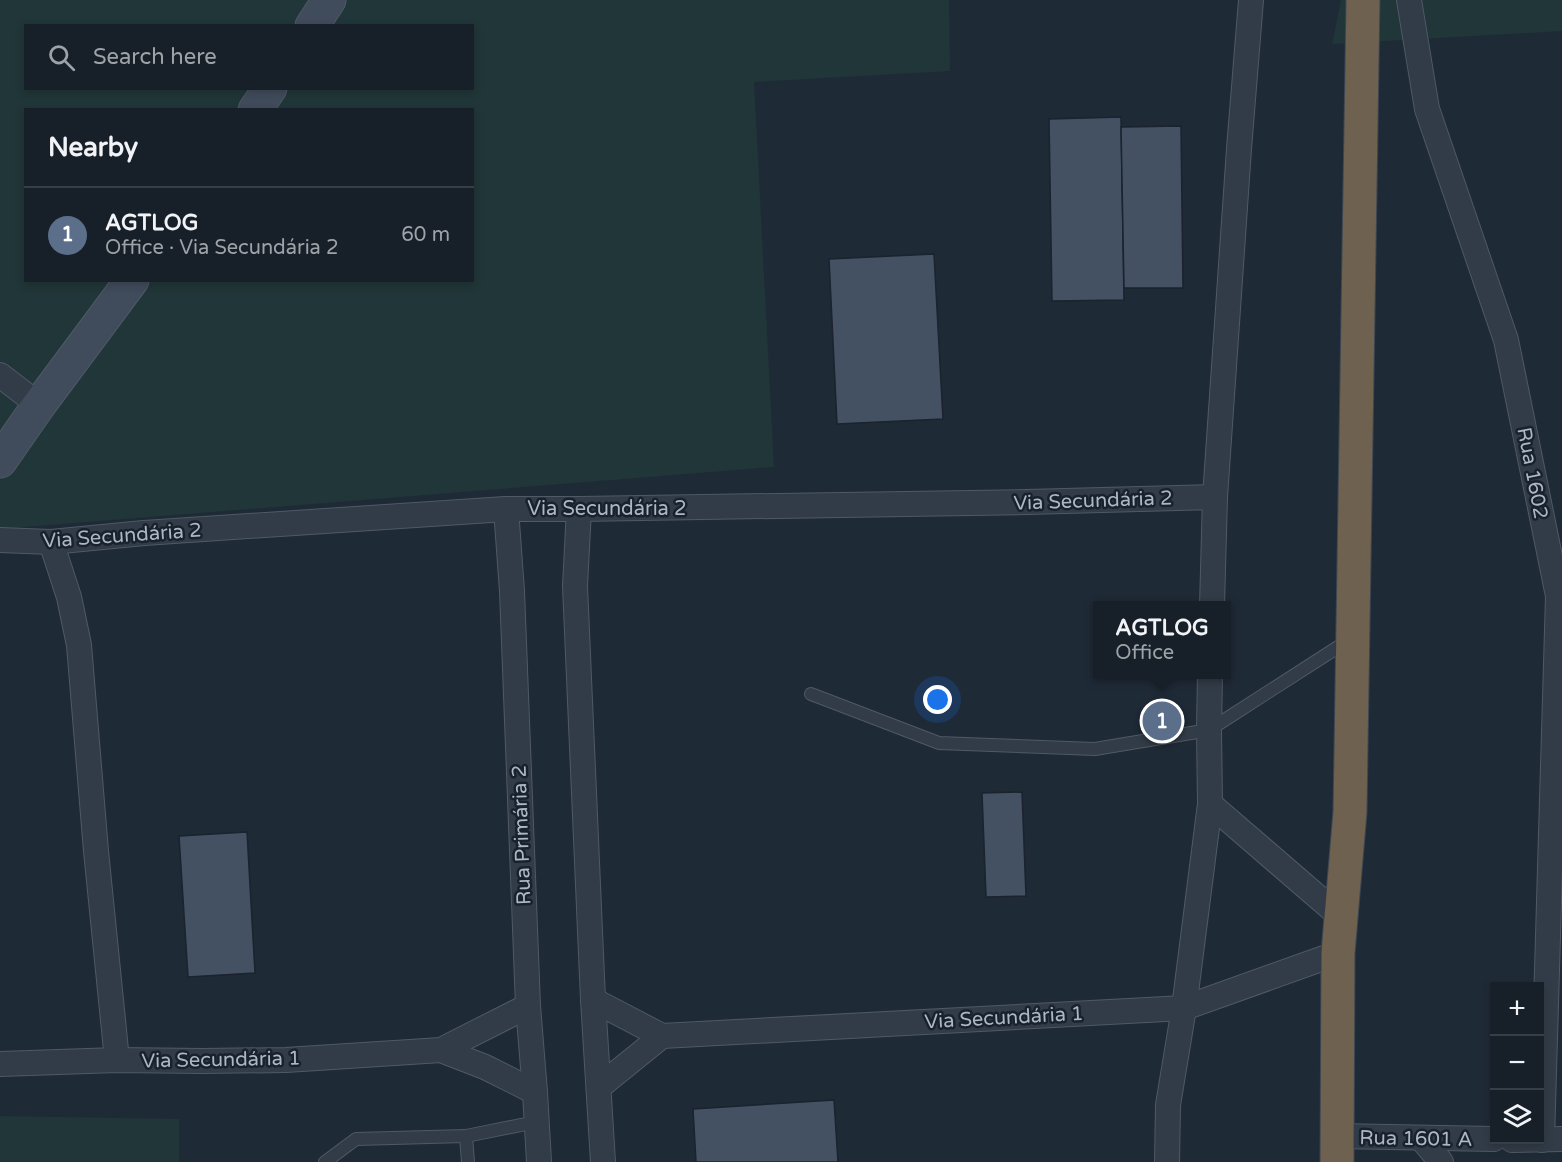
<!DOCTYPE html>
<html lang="en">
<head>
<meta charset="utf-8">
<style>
  :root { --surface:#172029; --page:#202831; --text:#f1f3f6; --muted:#9ea3a8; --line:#363e46; --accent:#0b8043 }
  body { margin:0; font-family:"Varela Round",sans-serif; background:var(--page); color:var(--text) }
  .controls { position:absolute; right:18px; bottom:18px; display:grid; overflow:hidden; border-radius:0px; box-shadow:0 3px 9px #0003 }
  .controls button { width:54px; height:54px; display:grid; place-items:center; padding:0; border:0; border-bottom:2px solid var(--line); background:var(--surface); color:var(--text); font:30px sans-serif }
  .you { position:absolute; left:938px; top:700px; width:21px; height:21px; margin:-15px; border:4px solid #fff; border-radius:50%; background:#1a73e8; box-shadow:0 0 0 9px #1a73e833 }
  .badge { display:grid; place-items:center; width:39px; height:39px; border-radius:50%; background:var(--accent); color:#fff; font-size:20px; font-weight:700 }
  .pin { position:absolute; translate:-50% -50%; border:3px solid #fff; box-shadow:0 2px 6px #0006 }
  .popup { position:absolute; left:1093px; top:601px; width:138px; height:78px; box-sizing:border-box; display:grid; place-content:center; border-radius:0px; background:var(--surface); filter:drop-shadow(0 2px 4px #0005); font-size:20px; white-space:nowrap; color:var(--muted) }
  .popup b { font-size:22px; color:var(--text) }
  .popup::after { content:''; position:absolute; left:50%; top:100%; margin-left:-12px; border:12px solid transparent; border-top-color:var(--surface) }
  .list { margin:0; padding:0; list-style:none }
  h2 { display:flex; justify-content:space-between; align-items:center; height:78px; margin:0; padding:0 24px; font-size:26px }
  h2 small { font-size:20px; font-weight:400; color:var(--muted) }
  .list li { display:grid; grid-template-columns:39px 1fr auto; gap:18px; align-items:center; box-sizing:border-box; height:96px; padding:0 24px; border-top:2px solid var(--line) }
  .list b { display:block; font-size:22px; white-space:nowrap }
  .list p { margin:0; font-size:20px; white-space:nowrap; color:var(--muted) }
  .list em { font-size:20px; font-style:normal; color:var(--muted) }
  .icon { flex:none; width:33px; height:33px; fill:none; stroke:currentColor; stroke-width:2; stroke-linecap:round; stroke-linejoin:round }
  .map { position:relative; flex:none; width:1562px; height:1162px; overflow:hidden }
  .search { position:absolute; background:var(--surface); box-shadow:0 3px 9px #0003; left:24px; top:24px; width:450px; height:66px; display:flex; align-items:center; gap:15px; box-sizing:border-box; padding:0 21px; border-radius:0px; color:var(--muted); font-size:22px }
  .panel { position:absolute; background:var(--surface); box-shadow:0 3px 9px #0003; left:24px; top:108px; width:450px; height:174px; border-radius:0px }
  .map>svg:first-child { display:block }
  .green { fill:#213638; fill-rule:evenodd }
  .building { fill:#445162; stroke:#1a232e; stroke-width:1.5 }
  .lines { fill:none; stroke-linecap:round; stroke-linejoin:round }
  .lane-casing { stroke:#505966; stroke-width:14 }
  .street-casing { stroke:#505966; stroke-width:26 }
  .secondary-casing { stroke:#505966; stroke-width:35 }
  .highway-casing { stroke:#3d4652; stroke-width:35 }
  .lane { stroke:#323c48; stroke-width:12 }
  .street { stroke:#323c48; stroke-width:24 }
  .secondary { stroke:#404b5b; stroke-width:33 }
  .highway { stroke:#6e614f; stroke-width:33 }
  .labels { text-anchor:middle; stroke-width:5; stroke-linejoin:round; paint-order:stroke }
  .street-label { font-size:20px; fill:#acb6c5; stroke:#18212c }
</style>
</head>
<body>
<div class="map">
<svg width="1562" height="1162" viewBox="0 0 1562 1162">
  <rect width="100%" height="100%" fill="#1f2a37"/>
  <g class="green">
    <path d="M0 0H949L950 71 754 82 774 467 0 529ZM26 26H472V88H26ZM26 110H472V280H26Z"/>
    <polygon points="1341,0 1562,0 1562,31 1332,44"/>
    <polygon points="0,1116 179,1119 179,1162 0,1162"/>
  </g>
  <g class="building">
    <polygon points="1121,117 1124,300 1052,301 1049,119"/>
    <polygon points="1181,126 1183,288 1124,288 1121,127"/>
    <polygon points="934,254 943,419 837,424 829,259"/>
    <polygon points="1022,792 1026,896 986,897 982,793"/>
    <polygon points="247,832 255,973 188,977 179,836"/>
    <polygon points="834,1100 838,1162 696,1162 693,1109"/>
  </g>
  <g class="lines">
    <defs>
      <g id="lane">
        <polyline points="811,694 939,743 1095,749 1209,730 1349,640"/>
        <polyline points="466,1136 468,1162"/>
        <polyline points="325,1162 356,1139 466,1136 536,1122"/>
      </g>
      <g id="street">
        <polyline points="1409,0 1427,109 1506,340 1558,596 1542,1140"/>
        <polyline points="0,375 39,405"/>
        <polyline points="506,509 512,591 528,1006 535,1092 539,1162"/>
        <polyline points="579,509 575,586 593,1000 603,1162"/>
        <polyline points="0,540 51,542 144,533 506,509 579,509 1027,502 1215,497"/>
        <polyline points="51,542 69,597 79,645 96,851 117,1060"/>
        <polyline points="1212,606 1215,497 1239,149 1251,0"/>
        <polyline points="1210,804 1341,917"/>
        <polyline points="593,1000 662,1036 1184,1008 1338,953"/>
        <polyline points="441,1050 485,1067 535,1092"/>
        <polyline points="0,1064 117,1060 202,1061 286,1060 441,1050 528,1006"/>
        <polyline points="599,1087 662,1036"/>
        <polyline points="1337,1136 1494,1139"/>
        <polyline points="1421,1138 1441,1162"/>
        <polyline points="1512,1140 1562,1139"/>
        <polyline points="1167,1162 1168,1105 1184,1008 1210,804 1209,730 1210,674"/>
      </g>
      <g id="secondary">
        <polyline points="312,26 329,0"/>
        <polyline points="255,110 270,88"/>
        <polyline points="0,461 39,405 132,280"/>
      </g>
      <polyline id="highway" points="1337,1162 1338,953 1350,812 1363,0"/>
    </defs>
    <use href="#lane" class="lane-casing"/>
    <use href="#street" class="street-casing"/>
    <use href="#secondary" class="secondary-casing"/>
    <use href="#highway" class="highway-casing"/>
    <use href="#lane" class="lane"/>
    <use href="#street" class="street"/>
    <use href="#secondary" class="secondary"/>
    <use href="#highway" class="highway"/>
  </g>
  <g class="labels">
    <g class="street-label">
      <text transform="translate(1533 473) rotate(79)" y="7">Rua 1602</text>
      <text transform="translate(1093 500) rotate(-2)" y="7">Via Secundária 2</text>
      <text x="607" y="515">Via Secundária 2</text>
      <text transform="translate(122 535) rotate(-4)" y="7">Via Secundária 2</text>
      <text transform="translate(521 835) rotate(-92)" y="7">Rua Primária 2</text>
      <text transform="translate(1004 1017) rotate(-3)" y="7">Via Secundária 1</text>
      <text transform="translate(221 1059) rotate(-1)" y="7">Via Secundária 1</text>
      <text transform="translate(1416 1138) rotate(1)" y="7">Rua 1601 A</text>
    </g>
  </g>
</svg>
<div class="controls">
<button>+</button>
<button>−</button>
<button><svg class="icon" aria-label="layers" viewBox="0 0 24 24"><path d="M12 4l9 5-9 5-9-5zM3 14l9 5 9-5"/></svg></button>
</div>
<div class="you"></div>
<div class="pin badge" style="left:1162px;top:721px;background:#5c6f8a">1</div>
<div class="popup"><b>AGTLOG</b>Office</div>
<div class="search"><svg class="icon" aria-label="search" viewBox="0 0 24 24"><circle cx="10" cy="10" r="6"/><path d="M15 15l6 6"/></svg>Search here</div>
<section class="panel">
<h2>Nearby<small></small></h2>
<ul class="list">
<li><span class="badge" style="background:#5c6f8a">1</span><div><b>AGTLOG</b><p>Office · Via Secundária 2</p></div><em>60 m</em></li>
</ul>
</section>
</div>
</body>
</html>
